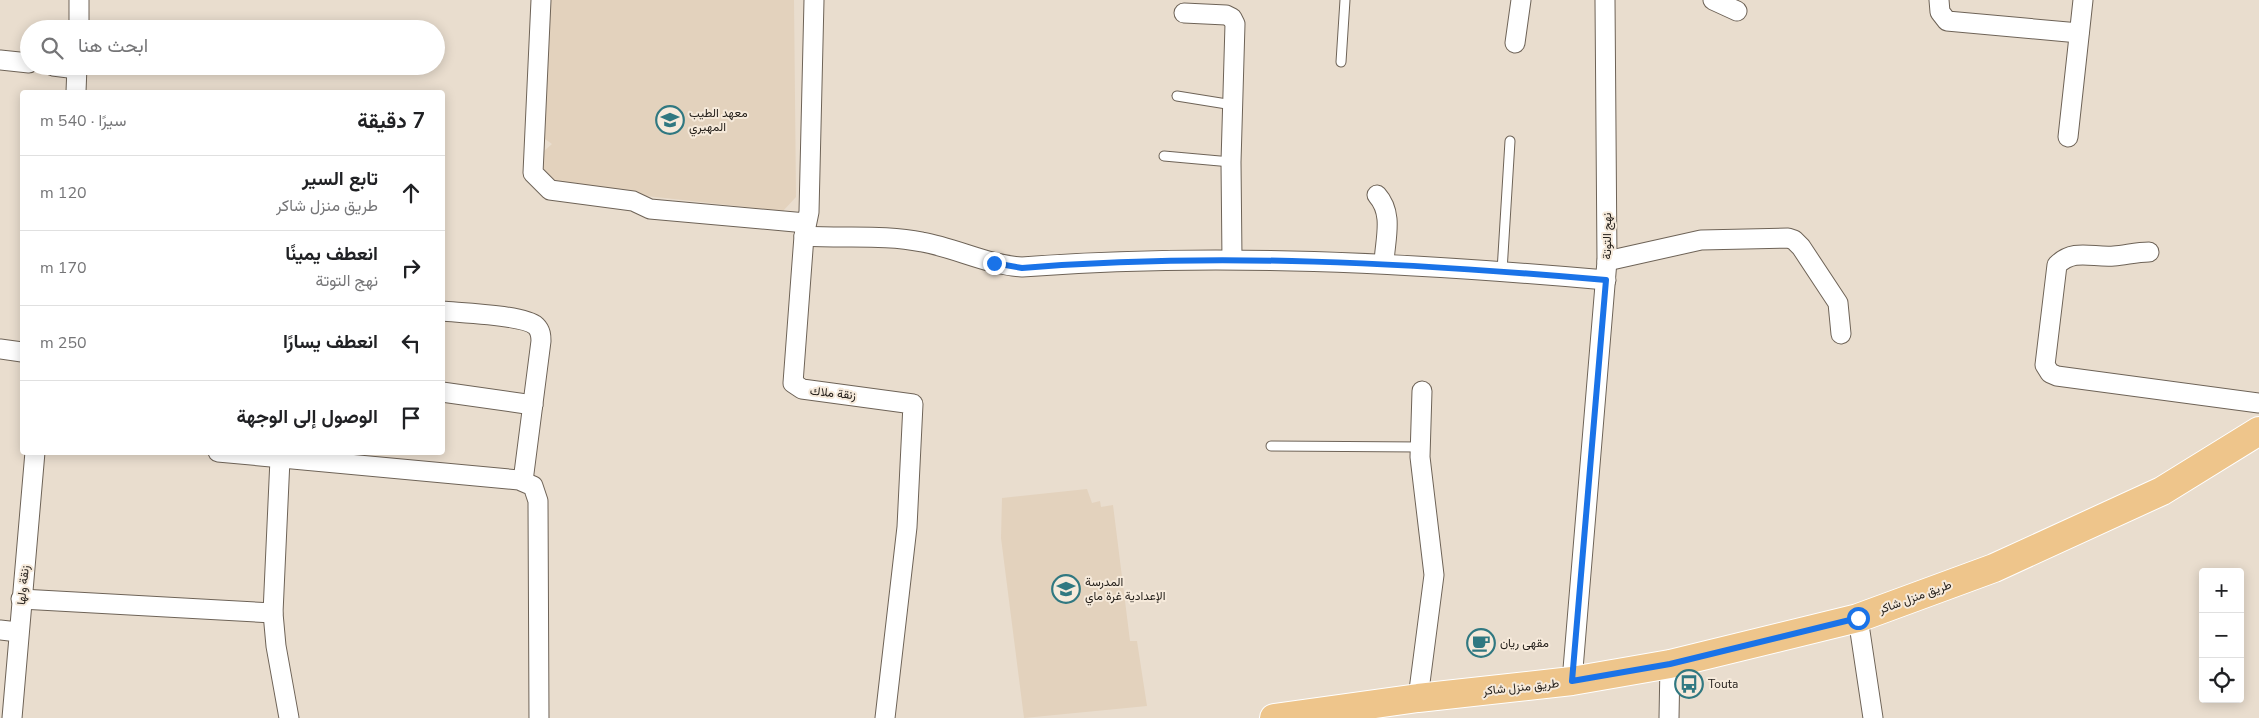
<!DOCTYPE html>
<html lang="ar">
<head>
<meta charset="utf-8">
<style>
  :root { --surface:#fff; --page:#f2f2f2; --text:#202124; --muted:#757577; --line:#e0e0e0 }
  body { margin:0; font-family:"Nunito Sans",Vazirmatn,sans-serif; background:var(--page); color:var(--text); direction:rtl }
  .controls { position:absolute; right:15px; bottom:15px; display:grid; overflow:hidden; border-radius:5px; box-shadow:0 2px 12px #0003 }
  .controls button { width:45px; height:45px; display:grid; place-items:center; padding:0; border:0; border-bottom:1px solid var(--line); background:var(--surface); color:var(--text); font:25px sans-serif }
  .stop { position:absolute; width:15px; height:15px; margin:-11px; border:4px solid #1a73e8; border-radius:50%; background:#fff }
  .stop.end { background:#1a73e8; border-color:#fff; box-shadow:0 1px 5px #0008 }
  .list { margin:0; padding:0; list-style:none }
  h2 { display:flex; justify-content:space-between; align-items:center; height:65px; margin:0; padding:0 20px; font-size:21px }
  h2 small { font-size:16px; font-weight:400; color:var(--muted) }
  .list li { display:grid; grid-template-columns:32px 1fr auto; gap:15px; align-items:center; box-sizing:border-box; height:75px; padding:0 20px; border-top:1px solid var(--line) }
  .list b { display:block; font-size:19px; white-space:nowrap }
  .list p { margin:0; font-size:16px; white-space:nowrap; color:var(--muted) }
  .list em { font-size:16px; font-style:normal; color:var(--muted) }
  .icon { flex:none; width:28px; height:28px; fill:none; stroke:currentColor; stroke-width:2; stroke-linecap:round; stroke-linejoin:round }
  .map { position:relative; flex:none; width:2259px; height:718px; overflow:hidden; direction:ltr }
  .search { position:absolute; background:var(--surface); box-shadow:0 2px 12px #0003; left:20px; top:20px; width:425px; height:55px; display:flex; align-items:center; gap:12px; box-sizing:border-box; padding:0 18px; border-radius:28px; color:var(--muted); font-size:19px }
  .panel { position:absolute; background:var(--surface); box-shadow:0 2px 12px #0003; left:20px; top:90px; width:425px; height:365px; border-radius:5px; direction:rtl }
  .map>svg:first-child { display:block }
  .built { fill:#e3d2bd }
  .lines { fill:none; stroke-linecap:round; stroke-linejoin:round }
  .lane-casing { stroke:#6e6357; stroke-width:11 }
  .street-casing { stroke:#6e6357; stroke-width:21 }
  .primary-casing { stroke:#fff; stroke-width:30 }
  .lane { stroke:#fff; stroke-width:9 }
  .street { stroke:#fff; stroke-width:19 }
  .primary { stroke:#eec58b; stroke-width:28 }
  .route { stroke:#1a73e8; stroke-width:6 }
  .labels { text-anchor:middle; stroke-width:4; stroke-linejoin:round; paint-order:stroke }
  .poi-label { font-size:12px; fill:#26211c; stroke:#f6eadb; text-anchor:start }
  .street-label { font-size:12px; fill:#26211c; stroke:#f6eadb }
</style>
</head>
<body>
<div class="map">
<svg width="2259" height="718" viewBox="0 0 2259 718">
  <rect width="100%" height="100%" fill="#e9ddce"/>
  <g class="built">
    <polygon points="549,0 794,0 796,197 783,211 556,186 543,172 544,151 552,144 545,139"/>
    <polygon points="1087,489 1092,503 1100,501 1101,507 1113,505 1130,641 1137,641 1147,706 1024,718 1001,538 1002,498"/>
  </g>
  <g class="lines">
    <defs>
      <g id="lane">
        <polyline points="1341,62 1345,0"/>
        <polyline points="1177,96 1233,105"/>
        <polyline points="1164,156 1231,162"/>
        <polyline points="1502,271 1510,141"/>
        <polyline points="1271,446 1420,447"/>
      </g>
      <g id="street">
        <polyline points="541,0 533,173 550,190 633,201 650,209 806,223"/>
        <polyline points="814,0 809,212 804,236 793,383 802,389 913,404 907,527 885,718"/>
        <polyline points="1713,0 1737,11"/>
        <polyline points="1939,0 1940,12 1947,21 2079,33"/>
        <polyline points="1184,13 1226,15 1232,18 1235,24 1231,162 1232,259"/>
        <polyline points="79,29 79,0"/>
        <polyline points="1515,43 1521,0"/>
        <polyline points="0,60 29,63"/>
        <polyline points="53,66 77,69"/>
        <polyline points="76,92 77,66"/>
        <polyline points="2068,137 2083,0"/>
        <path d="M1377 195C1394 214 1385 239 1384 263"/>
        <path d="M804 236C843 239 884 234 922 242 956 248 988 265 1022 267 1217 252 1411 263 1606 280"/>
        <path d="M2149 252C2137 252 2126 255 2114 256 2093 258 2074 248 2057 265L2045 365 2050 373 2057 376 2259 403"/>
        <polyline points="1607,261 1701,240 1788,238 1794,240 1801,247 1838,303 1841,334"/>
        <path d="M442 311C462 313 524 315 536 326 541 331 541 336 541 341L523 481"/>
        <polyline points="0,349 22,352"/>
        <polyline points="442,392 533,405"/>
        <polyline points="218,452 519,480 533,486 538,501 539,718"/>
        <polyline points="280,459 273,613 276,646 289,718"/>
        <polyline points="21,599 273,613"/>
        <polyline points="1858,618 1873,718"/>
        <polyline points="0,630 18,632"/>
        <polyline points="1572,681 1607,261 1605,0"/>
        <polyline points="1418,698 1434,575 1420,457 1422,391"/>
        <polyline points="12,718 35,452"/>
        <polyline points="1669,718 1670,664"/>
      </g>
      <polyline id="primary" points="1274,718 1418,698 1572,681 1670,664 1858,618 1994,568 2162,491 2259,431"/>
    </defs>
    <use href="#lane" class="lane-casing"/>
    <use href="#street" class="street-casing"/>
    <use href="#primary" class="primary-casing"/>
    <use href="#lane" class="lane"/>
    <use href="#street" class="street"/>
    <use href="#primary" class="primary"/>
  </g>
  <g class="lines">
    <path class="route" d="M994 263 1022 268C1217 252 1411 263 1606 280L1572 681 1670 664 1858 618"/>
  </g>
  <defs>
    <symbol id="school-ring" viewBox="-11 -11 22 22"><circle r="9.5" fill="#f6eadb" stroke="#307881" stroke-width="1.5"/><path d="M0-5L7-2L0 1L-7-2ZM-4 1L0 2.5L4 1V4Q0 6-4 4Z" fill="#307881"/></symbol>
    <symbol id="cafe-ring" viewBox="-11 -11 22 22"><circle r="9.5" fill="#f6eadb" stroke="#307881" stroke-width="1.5"/><path d="M-5.5-4.5H6V0H3Q3 3.5 0 3.5H-2.5Q-5.5 3.5-5.5 0ZM3-3.2v2h1.7v-2ZM-6 4.5H4V6H-6Z" fill="#307881"/></symbol>
    <symbol id="bus-ring" viewBox="-11 -11 22 22"><circle r="9.5" fill="#f6eadb" stroke="#307881" stroke-width="1.5"/><path d="M-5-6H5V4H4V6H2V4H-2V6H-4V4H-5ZM-3.5-4V0h7V-4ZM-3.5 1.2v1.5H-2V1.2ZM2 1.2v1.5H3.5V1.2Z" fill="#307881"/></symbol>
  </defs>
  <g fill-rule="evenodd">
    <use href="#school-ring" x="654" y="104" width="32" height="32"/>
    <use href="#school-ring" x="1050" y="573" width="32" height="32"/>
    <use href="#cafe-ring" x="1465" y="627" width="32" height="32"/>
    <use href="#bus-ring" x="1673" y="668" width="32" height="32"/>
  </g>
  <g class="labels">
    <g class="poi-label">
      <text x="689" y="117">معهد الطيب<tspan x="689" dy="14">المهيري</tspan></text>
      <text x="1085" y="586">المدرسة<tspan x="1085" dy="14">الإعدادية غرة ماي</tspan></text>
      <text x="1500" y="647">مقهى ريان</text>
      <text x="1708" y="688">Touta</text>
    </g>
    <g class="street-label">
      <text transform="translate(1607 236) rotate(-90)" y="4">نهج التوتة</text>
      <text transform="translate(833 393) rotate(6)" y="4">زنقة ملاك</text>
      <text transform="translate(23 585) rotate(-84)" y="4">زنقة ولها</text>
      <text transform="translate(1915 597) rotate(-20)" y="4">طريق منزل شاكر</text>
      <text transform="translate(1521 687) rotate(-6)" y="4">طريق منزل شاكر</text>
    </g>
  </g>
</svg>
<div class="controls">
<button>+</button>
<button>−</button>
<button><svg class="icon" aria-label="locate" viewBox="0 0 24 24"><circle cx="12" cy="12" r="6"/><path d="M12 2v4M12 18v4M2 12h4M18 12h4"/></svg></button>
</div>
<div class="stop" style="left:1858px;top:618px"></div>
<div class="stop end" style="left:994px;top:263px"></div>
<div class="search"><svg class="icon" aria-label="search" viewBox="0 0 24 24"><circle cx="10" cy="10" r="6"/><path d="M15 15l6 6"/></svg>ابحث هنا</div>
<section class="panel">
<h2>7 دقيقة<small>سيرًا · 540 m</small></h2>
<ul class="list">
<li><svg class="icon" aria-label="ahead" viewBox="0 0 24 24"><path d="M12 20V5M6 11l6-6 6 6"/></svg><div><b>تابع السير</b><p>طريق منزل شاكر</p></div><em>120 m</em></li>
<li><svg class="icon" aria-label="right" viewBox="0 0 24 24"><path d="M7 20v-9h11M14 6l5 5-5 5"/></svg><div><b>انعطف يمينًا</b><p>نهج التوتة</p></div><em>170 m</em></li>
<li><svg class="icon" aria-label="left" viewBox="0 0 24 24"><path d="M17 20v-9H6M10 6l-5 5 5 5"/></svg><div><b>انعطف يسارًا</b></div><em>250 m</em></li>
<li><svg class="icon" aria-label="arrive" viewBox="0 0 24 24"><path d="M6 21V4h12l-3 4 3 4H6"/></svg><div><b>الوصول إلى الوجهة</b></div></li>
</ul>
</section>
</div>
</body>
</html>
